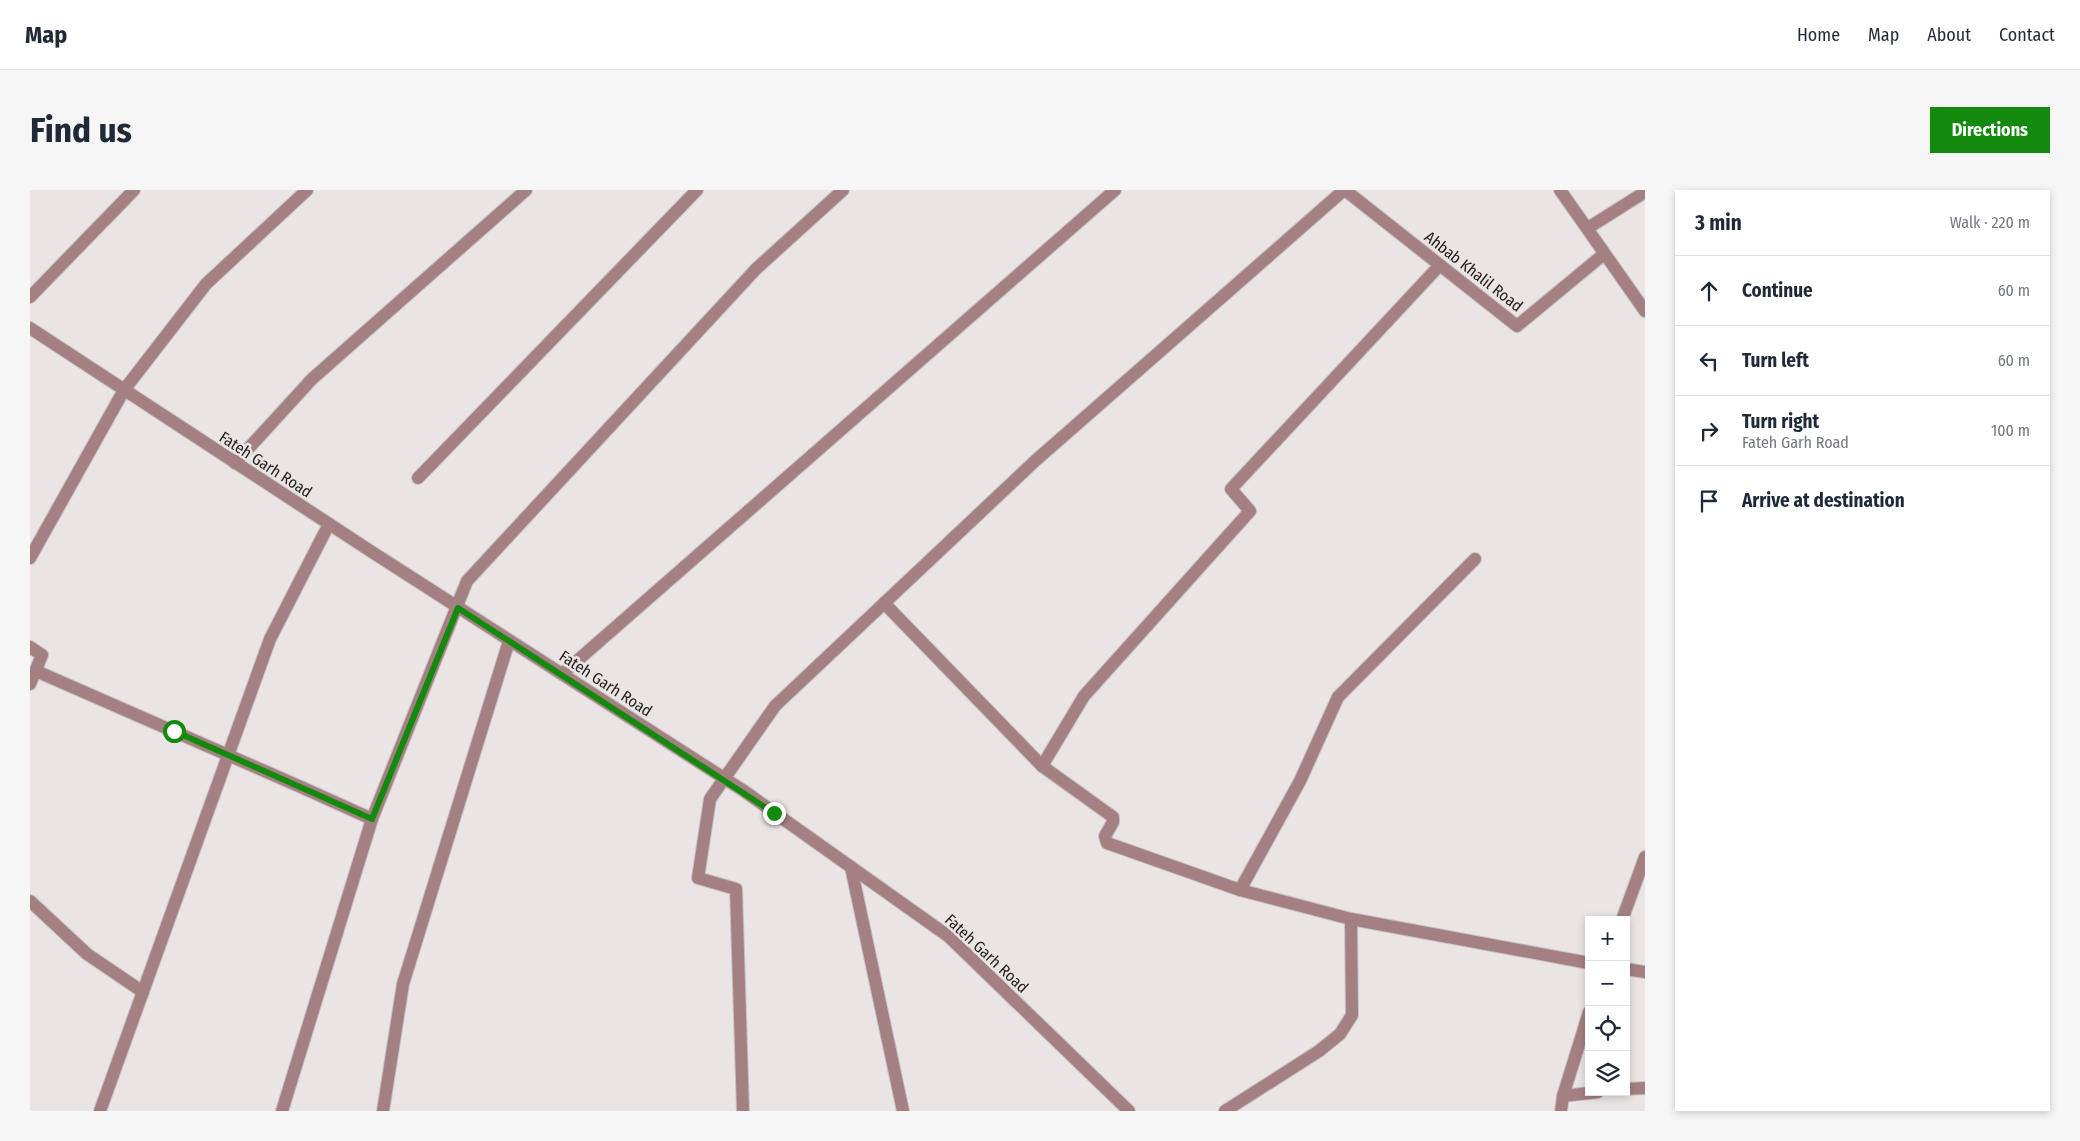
<!DOCTYPE html>
<html lang="en">
<head>
<meta charset="utf-8">
<style>
  :root { --surface:#fff; --page:#f6f6f7; --text:#1f2937; --muted:#747a83; --line:#e0e1e3; --accent:#138a0e }
  body { margin:0; font-family:"Fira Sans Condensed",sans-serif; background:var(--page); color:var(--text) }
  .controls { position:absolute; right:15px; bottom:15px; display:grid; overflow:hidden; border-radius:0px; box-shadow:0 2px 8px #0003 }
  .controls button { width:45px; height:45px; display:grid; place-items:center; padding:0; border:0; border-bottom:1px solid var(--line); background:var(--surface); color:var(--text); font:25px sans-serif }
  .stop { position:absolute; width:15px; height:15px; margin:-11px; border:4px solid #138a0e; border-radius:50%; background:#fff }
  .stop.end { background:#138a0e; border-color:#fff; box-shadow:0 1px 5px #0008 }
  .list { margin:0; padding:0; list-style:none }
  h2 { display:flex; justify-content:space-between; align-items:center; height:65px; margin:0; padding:0 20px; font-size:21px }
  h2 small { font-size:16px; font-weight:400; color:var(--muted) }
  .list li { display:grid; grid-template-columns:32px 1fr auto; gap:15px; align-items:center; box-sizing:border-box; height:70px; padding:0 20px; border-top:1px solid var(--line) }
  .list b { display:block; font-size:19px; white-space:nowrap }
  .list p { margin:0; font-size:16px; white-space:nowrap; color:var(--muted) }
  .list em { font-size:16px; font-style:normal; color:var(--muted) }
  .icon { flex:none; width:28px; height:28px; fill:none; stroke:currentColor; stroke-width:2; stroke-linecap:round; stroke-linejoin:round }
  .map { position:relative; flex:none; width:1615px; height:921px; overflow:hidden; border-radius:0px }
  header { display:flex; align-items:center; gap:30px; box-sizing:border-box; height:70px; padding:0 25px; background:var(--surface); border-bottom:1px solid var(--line) }
  header strong { font-size:24px }
  nav { display:flex; gap:28px; margin-inline-start:auto; font-size:18px }
  .intro { display:flex; align-items:center; justify-content:space-between; box-sizing:border-box; height:120px; padding:0 30px }
  h1 { margin:0; font-size:35px }
  .button { padding:12px 22px; border-radius:0px; background:var(--accent); color:#fff; font-size:18px; font-weight:700 }
  main { display:flex; gap:30px; padding:0 30px }
  aside { flex:1; background:var(--surface); border-radius:0px; box-shadow:0 2px 8px #0003 }
  .map>svg:first-child { display:block }
  .lines { fill:none; stroke-linecap:round; stroke-linejoin:round }
  .minor-casing { stroke:#c7c1c1; stroke-width:14 }
  .minor { stroke:#a58082; stroke-width:12 }
  .route { stroke:#138a0e; stroke-width:6 }
  .labels { text-anchor:middle; stroke-width:5; stroke-linejoin:round; paint-order:stroke }
  .street-label { font-size:16px; fill:#211f1f; stroke:#ebe4e4 }
</style>
</head>
<body>
<header>
<strong>Map</strong>
<nav><a>Home</a><a>Map</a><a>About</a><a>Contact</a></nav>
</header>
<div class="intro"><h1>Find us</h1><a class="button">Directions</a></div>
<main>
<div class="map">
<svg width="1615" height="921" viewBox="0 0 1615 921">
  <rect width="100%" height="100%" fill="#ebe4e4"/>
  <g class="lines">
    <defs>
      <g id="minor">
        <polyline points="1315,0 1487,136 1574,64"/>
        <polyline points="1530,0 1615,121"/>
        <polyline points="1558,38 1615,2"/>
        <polyline points="0,107 104,0"/>
        <polyline points="0,138 342,362 714,601 918,746 1099,921"/>
        <polyline points="205,273 282,189 496,0"/>
        <polyline points="388,288 667,0"/>
        <polyline points="0,368 94,200 176,94 277,0"/>
        <polyline points="854,413 1012,576 1083,627 1083,632 1075,646 1077,653 1210,700 1321,729 1559,773"/>
        <polyline points="0,457 12,465 0,494"/>
        <polyline points="6,481 271,597 342,629"/>
        <polyline points="532,484 1085,0"/>
        <polyline points="1012,576 1054,506 1220,321 1201,299 1410,75"/>
        <polyline points="821,677 873,921"/>
        <polyline points="1210,700 1270,591 1308,507 1445,369"/>
        <polyline points="0,711 57,764 113,802"/>
        <polyline points="1592,730 1615,667"/>
        <polyline points="1596,779 1615,782"/>
        <polyline points="1596,899 1615,898"/>
        <polyline points="1533,906 1568,902"/>
        <polyline points="70,921 240,449 299,334"/>
        <polyline points="252,921 342,629 437,391 726,79 813,0"/>
        <polyline points="353,921 373,794 479,451"/>
        <polyline points="713,921 706,699 668,688 680,609 745,516 1005,271 1314,0"/>
        <polyline points="1195,921 1289,861 1310,844 1322,825 1321,729"/>
        <polyline points="1531,921 1533,906 1559,822"/>
      </g>
    </defs>
    <use href="#minor" class="minor-casing"/>
    <use href="#minor" class="minor"/>
  </g>
  <g class="lines">
    <polyline class="route" points="144,541 342,629 428,418 744,623"/>
  </g>
  <g class="labels">
    <g class="street-label">
      <text transform="translate(1444 81) rotate(38)" y="6">Ahbab Khalil Road</text>
      <text transform="translate(236 274) rotate(33)" y="6">Fateh Garh Road</text>
      <text transform="translate(576 493) rotate(33)" y="6">Fateh Garh Road</text>
      <text transform="translate(957 763) rotate(43)" y="6">Fateh Garh Road</text>
    </g>
  </g>
</svg>
<div class="controls">
<button>+</button>
<button>−</button>
<button><svg class="icon" aria-label="locate" viewBox="0 0 24 24"><circle cx="12" cy="12" r="6"/><path d="M12 2v4M12 18v4M2 12h4M18 12h4"/></svg></button>
<button><svg class="icon" aria-label="layers" viewBox="0 0 24 24"><path d="M12 4l9 5-9 5-9-5zM3 14l9 5 9-5"/></svg></button>
</div>
<div class="stop" style="left:144px;top:541px"></div>
<div class="stop end" style="left:744px;top:623px"></div>
</div>
<aside>
<h2>3 min<small>Walk · 220 m</small></h2>
<ul class="list">
<li><svg class="icon" aria-label="ahead" viewBox="0 0 24 24"><path d="M12 20V5M6 11l6-6 6 6"/></svg><div><b>Continue</b></div><em>60 m</em></li>
<li><svg class="icon" aria-label="left" viewBox="0 0 24 24"><path d="M17 20v-9H6M10 6l-5 5 5 5"/></svg><div><b>Turn left</b></div><em>60 m</em></li>
<li><svg class="icon" aria-label="right" viewBox="0 0 24 24"><path d="M7 20v-9h11M14 6l5 5-5 5"/></svg><div><b>Turn right</b><p>Fateh Garh Road</p></div><em>100 m</em></li>
<li><svg class="icon" aria-label="arrive" viewBox="0 0 24 24"><path d="M6 21V4h12l-3 4 3 4H6"/></svg><div><b>Arrive at destination</b></div></li>
</ul>
</aside>
</main>
</body>
</html>
